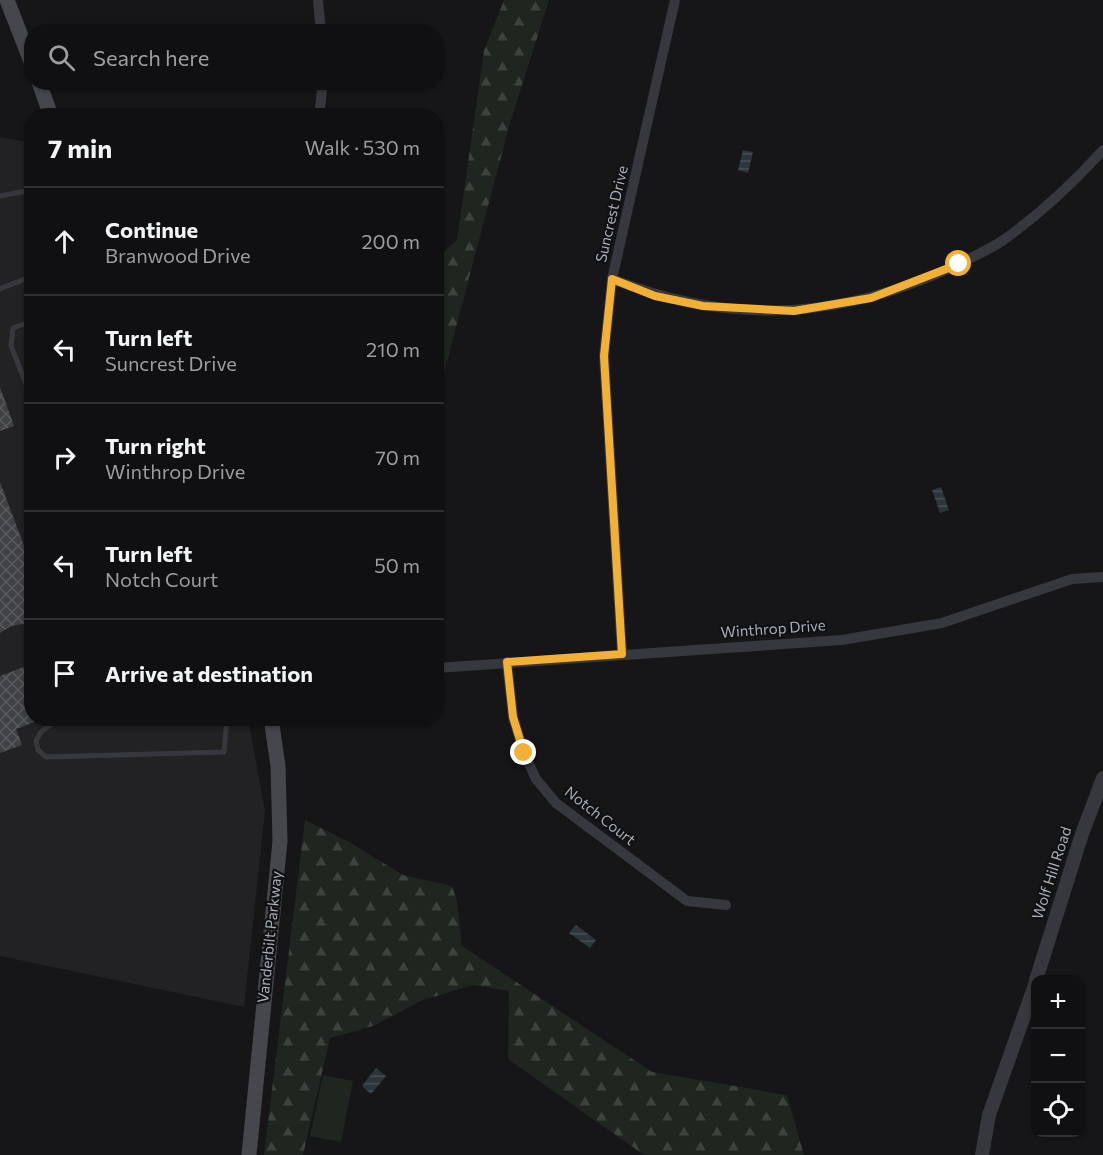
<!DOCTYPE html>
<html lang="en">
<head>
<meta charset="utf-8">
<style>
  :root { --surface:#101012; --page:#1e1e20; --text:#f1f3f6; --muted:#9c9d9f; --line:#303032 }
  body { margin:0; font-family:Commissioner,sans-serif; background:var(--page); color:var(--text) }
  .controls { position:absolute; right:18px; bottom:18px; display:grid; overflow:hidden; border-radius:12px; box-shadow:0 2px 4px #0004 }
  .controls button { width:54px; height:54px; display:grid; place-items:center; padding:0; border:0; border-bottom:2px solid var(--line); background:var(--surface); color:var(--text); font:30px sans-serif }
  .stop { position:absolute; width:18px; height:18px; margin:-14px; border:4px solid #f2b134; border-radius:50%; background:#fff }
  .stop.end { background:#f2b134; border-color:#fff; box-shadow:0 2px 6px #0008 }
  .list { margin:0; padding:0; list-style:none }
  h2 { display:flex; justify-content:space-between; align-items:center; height:78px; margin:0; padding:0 24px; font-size:26px }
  h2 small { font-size:20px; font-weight:400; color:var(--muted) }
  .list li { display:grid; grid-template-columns:39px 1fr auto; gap:18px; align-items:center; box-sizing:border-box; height:108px; padding:0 24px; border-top:2px solid var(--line) }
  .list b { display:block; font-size:22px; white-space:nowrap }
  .list p { margin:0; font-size:20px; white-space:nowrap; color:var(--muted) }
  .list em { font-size:20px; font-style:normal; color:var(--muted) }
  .icon { flex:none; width:33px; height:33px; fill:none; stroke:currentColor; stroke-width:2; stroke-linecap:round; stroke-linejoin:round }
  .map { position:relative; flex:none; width:1103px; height:1155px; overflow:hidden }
  .search { position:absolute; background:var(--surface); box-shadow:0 2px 4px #0004; left:24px; top:24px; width:420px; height:66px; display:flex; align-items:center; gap:15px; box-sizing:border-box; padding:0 21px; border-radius:24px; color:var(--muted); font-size:22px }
  .panel { position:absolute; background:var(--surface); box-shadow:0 2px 4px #0004; left:24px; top:108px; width:420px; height:618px; border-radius:24px }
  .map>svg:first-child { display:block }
  .built { fill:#222225 }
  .forest { fill:url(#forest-firs) }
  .pitch { fill:#1e261f }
  .water { fill:url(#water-rules) }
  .building { fill:url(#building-cross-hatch) }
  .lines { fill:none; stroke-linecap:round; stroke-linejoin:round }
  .service { stroke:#37383d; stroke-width:5 }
  .minor { stroke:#37383d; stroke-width:10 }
  .tertiary { stroke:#37383d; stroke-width:14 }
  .secondary { stroke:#45474d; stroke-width:15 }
  .route { stroke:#f2b134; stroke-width:8 }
  .labels { text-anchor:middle; stroke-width:4.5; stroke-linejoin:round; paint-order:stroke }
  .street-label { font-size:15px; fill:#a8adb8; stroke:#111113 }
</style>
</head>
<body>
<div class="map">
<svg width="1103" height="1155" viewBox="0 0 1103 1155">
  <defs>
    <pattern id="forest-firs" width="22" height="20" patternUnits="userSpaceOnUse" patternTransform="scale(1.5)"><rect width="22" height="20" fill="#1e261f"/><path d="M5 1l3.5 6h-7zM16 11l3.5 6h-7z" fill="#3c433d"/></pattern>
    <pattern id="water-rules" width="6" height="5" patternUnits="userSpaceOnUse" patternTransform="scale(1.5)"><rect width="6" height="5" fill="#2c353c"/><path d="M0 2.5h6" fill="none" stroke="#485056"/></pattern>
    <pattern id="building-cross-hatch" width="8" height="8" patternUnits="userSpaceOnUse" patternTransform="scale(1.5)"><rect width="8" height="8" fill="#404145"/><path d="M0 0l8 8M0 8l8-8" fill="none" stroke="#595a5e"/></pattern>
  </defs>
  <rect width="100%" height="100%" fill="#161618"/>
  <polygon class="built" points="0,137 31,143 32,718 248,719 265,811 244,1007 0,956"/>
  <g class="forest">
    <polygon points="504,0 549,0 510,123 442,380 436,377 437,258 457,240 484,51"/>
    <polygon points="305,820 349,842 403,875 452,886 457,901 462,946 652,1072 787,1095 804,1155 644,1155 508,1059 509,991 473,985 423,1000 373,1026 330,1038 303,1155 264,1155"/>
  </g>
  <polygon class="pitch" points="323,1075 353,1081 341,1142 310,1136"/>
  <g class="water">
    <polygon points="743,150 753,152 748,173 738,170"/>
    <polygon points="941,487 949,510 940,513 932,490"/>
    <polygon points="576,925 596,940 590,948 569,933"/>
    <polygon points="376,1068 386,1076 371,1094 362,1086"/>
  </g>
  <g class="building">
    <polygon points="0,387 14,426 0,431"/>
    <polygon points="0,482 32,567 32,633 27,623 11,626 0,633"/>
    <polygon points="32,664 32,718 42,719 16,729 22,745 0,753 0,676"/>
  </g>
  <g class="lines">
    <g class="service">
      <polyline points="0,196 32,190"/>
      <polyline points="0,289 32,276"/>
      <polyline points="32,321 13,328 11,346 32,399"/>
      <polyline points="227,719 224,752 46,757 38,750 36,741 41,732 54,722 228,718"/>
    </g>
    <g class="minor">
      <polyline points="318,0 321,32"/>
      <polyline points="319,116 323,82"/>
      <path d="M612 279C722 322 823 321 932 276 956 265 983 254 1005 239 1041 213 1073 183 1103 150"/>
      <polyline points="622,654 604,356 612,279 675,0"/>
      <polyline points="507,662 513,717 524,753 536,779 556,803 687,901 726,905"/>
      <polyline points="436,668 842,640 942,623 1072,579 1103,577"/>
    </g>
    <g class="tertiary">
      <polyline points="1036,980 1082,834 1103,778"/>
      <polyline points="982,1155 989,1115 1036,982"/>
    </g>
    <g class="secondary">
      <polyline points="7,0 32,64"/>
      <polyline points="39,82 51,116"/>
      <polyline points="249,1155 280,841 278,766 271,718"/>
    </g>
  </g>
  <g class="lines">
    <polyline class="route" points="524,753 513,717 507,662 622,654 604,356 612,279 655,296 703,306 794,311 871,298 959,264"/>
  </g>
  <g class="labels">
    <g class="street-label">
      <text transform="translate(612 214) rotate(-77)" y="5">Suncrest Drive</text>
      <text transform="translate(773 629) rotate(-4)" y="5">Winthrop Drive</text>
      <text transform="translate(600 816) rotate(38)" y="5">Notch Court</text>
      <text transform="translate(1052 873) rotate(-72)" y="5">Wolf Hill Road</text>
      <text transform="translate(270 937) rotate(-84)" y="5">Vanderbilt Parkway</text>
    </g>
  </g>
</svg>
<div class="controls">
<button>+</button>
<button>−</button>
<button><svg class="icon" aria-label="locate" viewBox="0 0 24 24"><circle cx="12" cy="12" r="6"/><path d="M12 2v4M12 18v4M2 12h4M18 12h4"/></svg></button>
</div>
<div class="stop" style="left:959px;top:264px"></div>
<div class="stop end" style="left:524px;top:753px"></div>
<div class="search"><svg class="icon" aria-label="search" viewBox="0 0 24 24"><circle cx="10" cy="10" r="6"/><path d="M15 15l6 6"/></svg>Search here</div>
<section class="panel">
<h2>7 min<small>Walk · 530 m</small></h2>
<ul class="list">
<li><svg class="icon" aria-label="ahead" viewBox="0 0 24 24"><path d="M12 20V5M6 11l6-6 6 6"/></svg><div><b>Continue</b><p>Branwood Drive</p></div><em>200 m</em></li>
<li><svg class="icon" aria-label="left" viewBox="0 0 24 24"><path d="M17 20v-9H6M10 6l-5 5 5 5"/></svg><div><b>Turn left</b><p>Suncrest Drive</p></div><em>210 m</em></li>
<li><svg class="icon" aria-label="right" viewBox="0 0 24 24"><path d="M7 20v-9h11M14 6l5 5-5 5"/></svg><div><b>Turn right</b><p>Winthrop Drive</p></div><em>70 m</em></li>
<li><svg class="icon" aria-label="left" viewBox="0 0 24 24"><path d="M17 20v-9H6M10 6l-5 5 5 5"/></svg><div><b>Turn left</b><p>Notch Court</p></div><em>50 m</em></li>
<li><svg class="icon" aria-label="arrive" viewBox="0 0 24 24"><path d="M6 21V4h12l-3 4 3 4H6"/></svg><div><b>Arrive at destination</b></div></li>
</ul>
</section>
</div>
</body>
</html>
